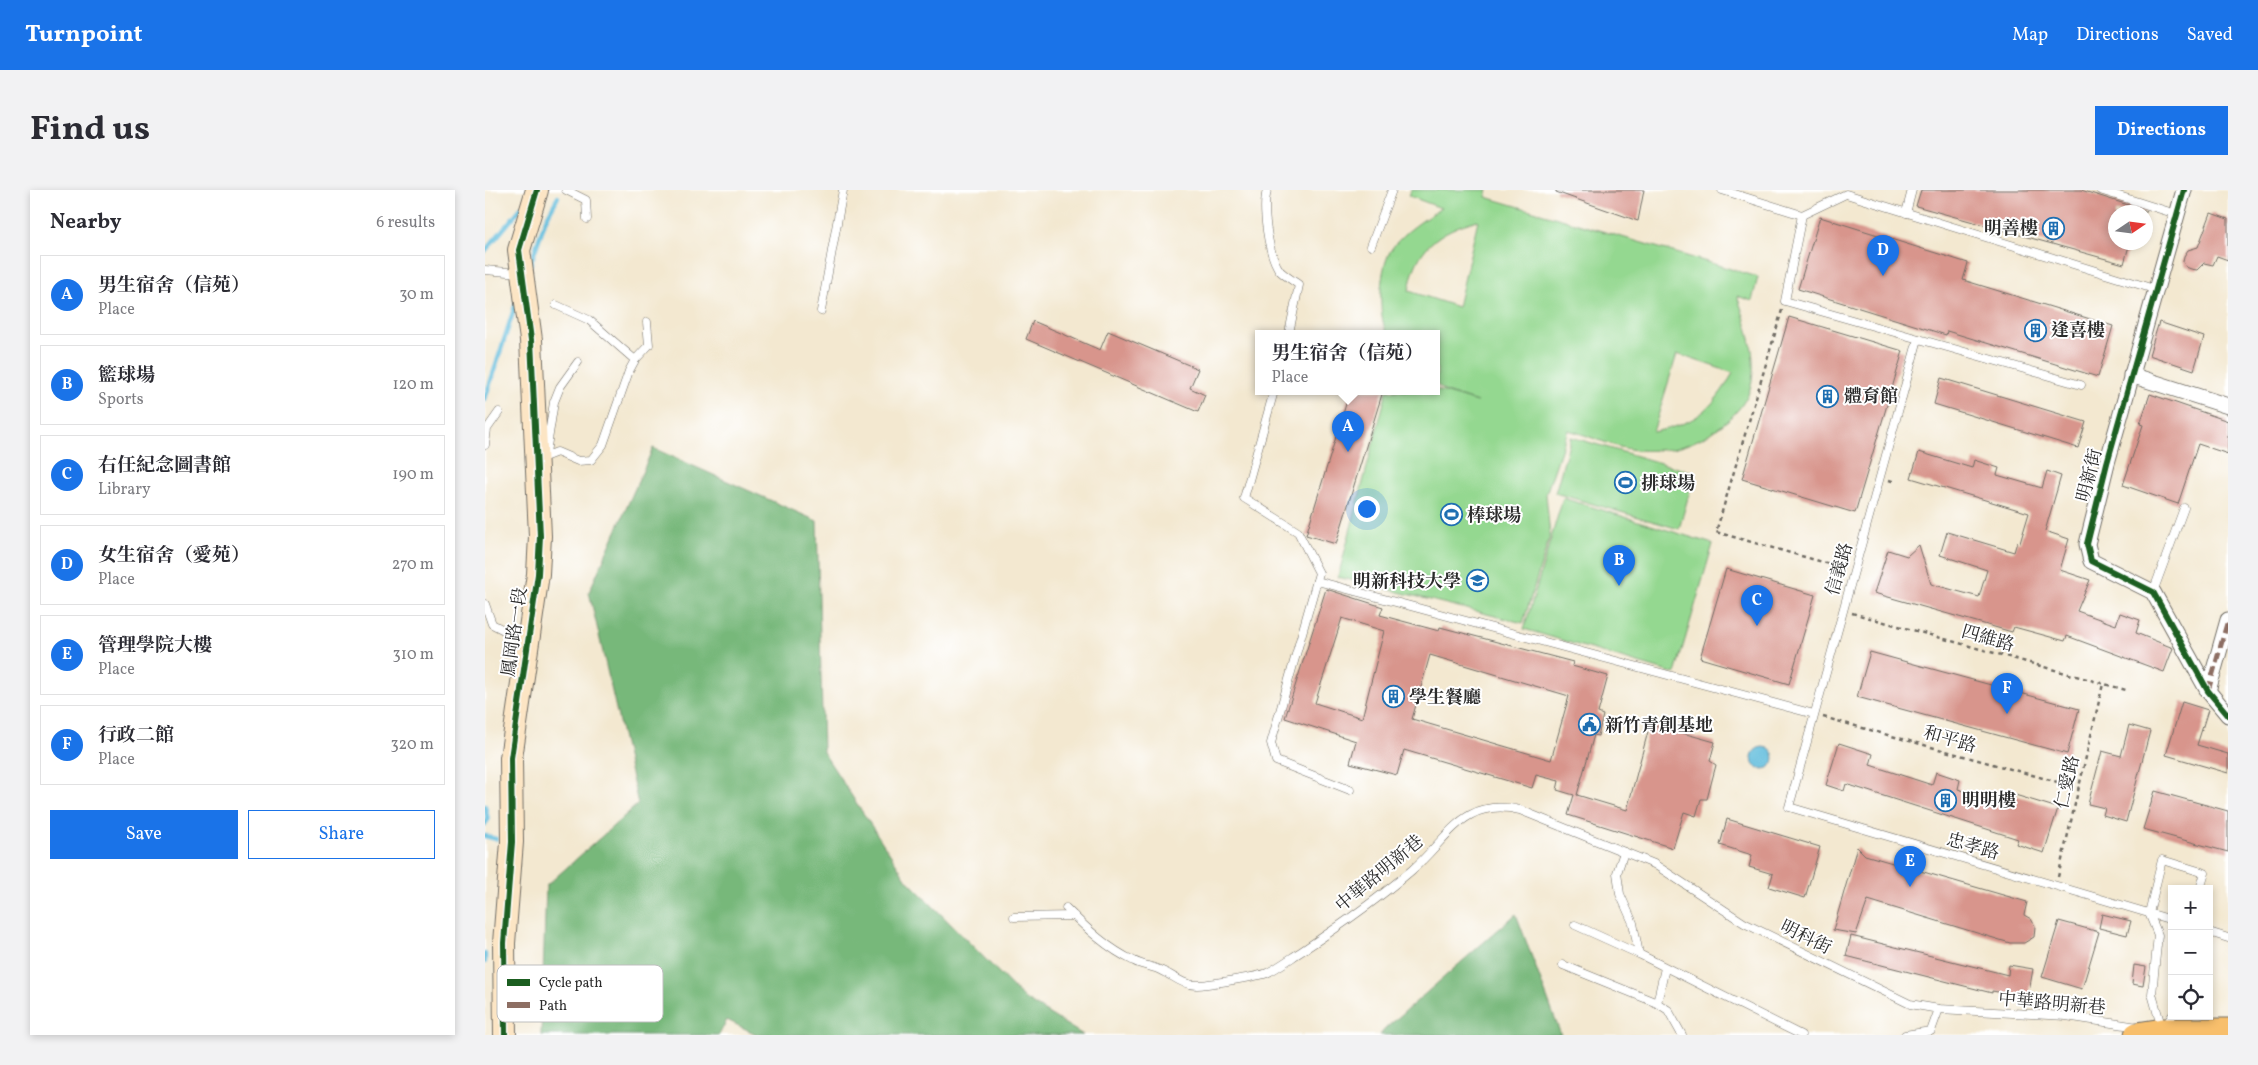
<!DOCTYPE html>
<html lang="en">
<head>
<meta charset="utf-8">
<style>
  :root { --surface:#fff; --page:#f2f2f3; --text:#2b2b33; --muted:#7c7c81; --line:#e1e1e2; --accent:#1a73e8 }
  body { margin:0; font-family:Vollkorn,"Noto Serif TC",serif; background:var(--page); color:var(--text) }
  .controls { position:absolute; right:15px; bottom:15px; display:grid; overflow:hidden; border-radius:0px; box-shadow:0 2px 8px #0003 }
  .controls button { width:45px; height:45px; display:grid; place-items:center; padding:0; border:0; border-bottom:1px solid var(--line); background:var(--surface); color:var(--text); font:25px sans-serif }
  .compass { position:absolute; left:1623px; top:15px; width:45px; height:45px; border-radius:50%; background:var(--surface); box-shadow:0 2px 8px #0003; rotate:77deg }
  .you { position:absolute; left:881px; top:318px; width:18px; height:18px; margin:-12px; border:4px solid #fff; border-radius:50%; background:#1a73e8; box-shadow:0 0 0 8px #1a73e833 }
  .badge { display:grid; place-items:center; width:32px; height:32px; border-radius:50%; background:var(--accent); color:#fff; font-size:16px; font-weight:700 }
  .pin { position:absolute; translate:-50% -41px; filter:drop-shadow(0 1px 2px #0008) }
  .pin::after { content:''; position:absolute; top:26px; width:18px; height:15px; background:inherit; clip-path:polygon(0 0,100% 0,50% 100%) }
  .popup { position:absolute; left:770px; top:140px; width:185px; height:65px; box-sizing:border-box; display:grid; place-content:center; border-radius:0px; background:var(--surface); filter:drop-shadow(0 1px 4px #0005); font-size:16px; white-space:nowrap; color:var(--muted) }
  .popup b { font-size:19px; color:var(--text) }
  .popup::after { content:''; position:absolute; left:50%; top:100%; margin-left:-10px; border:10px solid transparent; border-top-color:var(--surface) }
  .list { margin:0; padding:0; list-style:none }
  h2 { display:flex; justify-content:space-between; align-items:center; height:65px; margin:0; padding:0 20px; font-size:21px }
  h2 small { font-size:16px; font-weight:400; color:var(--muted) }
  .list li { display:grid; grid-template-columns:32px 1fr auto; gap:15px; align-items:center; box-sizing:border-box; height:80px; margin:0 10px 10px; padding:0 10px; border:1px solid var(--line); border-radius:0px }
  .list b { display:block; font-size:19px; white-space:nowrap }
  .list p { margin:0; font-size:16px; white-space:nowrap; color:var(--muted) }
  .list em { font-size:16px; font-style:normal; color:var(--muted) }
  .actions { display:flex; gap:10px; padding:15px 20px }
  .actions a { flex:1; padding:11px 0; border:1px solid var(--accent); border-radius:0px; text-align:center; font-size:18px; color:var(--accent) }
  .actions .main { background:var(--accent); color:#fff }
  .icon { flex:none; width:28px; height:28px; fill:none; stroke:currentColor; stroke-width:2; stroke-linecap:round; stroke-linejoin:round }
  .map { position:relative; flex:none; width:1743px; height:845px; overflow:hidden; border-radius:0px }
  header { display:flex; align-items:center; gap:30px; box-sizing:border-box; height:70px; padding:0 25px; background:var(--accent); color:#fff }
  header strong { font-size:24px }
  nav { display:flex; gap:28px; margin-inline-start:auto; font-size:18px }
  .intro { display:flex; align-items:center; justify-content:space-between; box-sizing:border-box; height:120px; padding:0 30px }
  h1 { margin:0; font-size:35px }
  .button { padding:12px 22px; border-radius:0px; background:var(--accent); color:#fff; font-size:18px; font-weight:700 }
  main { display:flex; gap:30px; padding:0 30px }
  aside { flex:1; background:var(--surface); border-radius:0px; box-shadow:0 2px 8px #0003 }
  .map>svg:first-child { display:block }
  .green { fill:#94d890; stroke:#60825e; fill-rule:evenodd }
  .forest { fill:#77b87a; stroke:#517252 }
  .water { fill:#5ebcdc; stroke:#447484 }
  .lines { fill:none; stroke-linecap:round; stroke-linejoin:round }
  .stream { stroke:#5ebcdc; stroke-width:4.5 }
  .building { fill:#d8958c; fill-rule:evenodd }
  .lane-casing { stroke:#716d65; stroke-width:9 }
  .street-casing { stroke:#716d65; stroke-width:17 }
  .secondary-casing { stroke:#716d65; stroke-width:24 }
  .primary-casing { stroke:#716d65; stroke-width:27 }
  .path { stroke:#716d65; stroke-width:2.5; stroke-dasharray:4 4; stroke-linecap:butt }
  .lane { stroke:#fff; stroke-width:8 }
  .street { stroke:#fff; stroke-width:15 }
  .secondary { stroke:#fce5c4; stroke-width:22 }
  .primary { stroke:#f8bf6c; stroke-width:25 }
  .quiet { stroke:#8d6e63; stroke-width:5; stroke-dasharray:10 5; stroke-linecap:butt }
  .cycleway-casing { stroke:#fff; stroke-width:9 }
  .cycleway { stroke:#1b5e20; stroke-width:6 }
  .labels { text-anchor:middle; stroke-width:4; stroke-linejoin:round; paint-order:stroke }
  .poi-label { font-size:18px; font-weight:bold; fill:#2b2b2b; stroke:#fff; text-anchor:start }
  .street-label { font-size:18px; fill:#2b2b2b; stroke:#fff }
  .key { fill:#fff; stroke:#bfbfbf; stroke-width:1 }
  .key-label { font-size:14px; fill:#2b2b2b }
</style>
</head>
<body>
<header>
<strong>Turnpoint</strong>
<nav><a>Map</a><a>Directions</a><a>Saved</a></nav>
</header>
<div class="intro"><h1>Find us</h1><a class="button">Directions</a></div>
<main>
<aside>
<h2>Nearby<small>6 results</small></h2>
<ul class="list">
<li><span class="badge">A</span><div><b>男生宿舍（信苑）</b><p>Place</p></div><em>30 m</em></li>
<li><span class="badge">B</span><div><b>籃球場</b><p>Sports</p></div><em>120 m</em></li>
<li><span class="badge">C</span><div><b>右任紀念圖書館</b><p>Library</p></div><em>190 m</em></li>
<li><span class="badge">D</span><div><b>女生宿舍（愛苑）</b><p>Place</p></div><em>270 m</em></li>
<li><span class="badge">E</span><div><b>管理學院大樓</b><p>Place</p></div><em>310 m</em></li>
<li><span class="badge">F</span><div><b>行政二館</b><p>Place</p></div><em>320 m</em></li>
</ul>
<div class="actions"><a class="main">Save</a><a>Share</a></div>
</aside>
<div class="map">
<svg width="1743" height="845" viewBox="0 0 1743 845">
  <rect width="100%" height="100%" fill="#fff"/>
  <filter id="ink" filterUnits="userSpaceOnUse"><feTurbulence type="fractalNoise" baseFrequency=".02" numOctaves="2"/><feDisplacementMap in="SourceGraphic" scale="10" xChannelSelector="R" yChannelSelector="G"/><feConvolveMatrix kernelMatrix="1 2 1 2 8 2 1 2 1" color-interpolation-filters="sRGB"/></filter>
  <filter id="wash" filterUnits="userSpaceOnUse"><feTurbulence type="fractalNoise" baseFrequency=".0096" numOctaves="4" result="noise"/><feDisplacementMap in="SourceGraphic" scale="20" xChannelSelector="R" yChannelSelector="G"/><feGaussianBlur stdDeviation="1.12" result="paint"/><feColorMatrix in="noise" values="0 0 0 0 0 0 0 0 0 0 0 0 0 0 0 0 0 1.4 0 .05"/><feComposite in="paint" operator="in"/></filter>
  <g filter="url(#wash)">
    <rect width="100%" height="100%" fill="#f3e8d0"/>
    <g class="green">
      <path d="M926 0H1003L1001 7 1273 87 1267 111 1252 106C1262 134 1274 169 1265 199 1256 228 1215 254 1186 259 1175 260 1163 261 1152 260 1132 259 1103 245 1083 240L1061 304 1065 346 1038 433 853 387 902 201 952 200 992 212 961 202 952 195V143H902C892 124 894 75 908 57 920 41 940 29 956 18L924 6ZM993 30 973 117 924 101C930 58 953 41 993 30ZM1192 164 1248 183C1226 221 1212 233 1168 242Z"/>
      <polygon points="1086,247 1210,283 1194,339 1070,303"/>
      <polygon points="1078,308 1228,354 1190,484 1039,439"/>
    </g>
    <g class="forest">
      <polygon points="168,258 332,331 338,562 422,690 540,809 598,845 273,845 242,830 234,845 56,845 61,696 153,614 104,402"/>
      <polygon points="1031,724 1076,845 895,845 900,839"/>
    </g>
    <circle class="water" cx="1278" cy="568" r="11"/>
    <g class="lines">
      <g class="stream">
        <polyline points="0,61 36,18"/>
        <polyline points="45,75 61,29 73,7"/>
        <polyline points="0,209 32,110"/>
        <polyline points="0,616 3,630 0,634"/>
        <polyline points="0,646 11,649"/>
        <polyline points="0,764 0,772"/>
      </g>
    </g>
    <g id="blocks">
      <g class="building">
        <polygon points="1071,0 1159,0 1153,31 1071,2"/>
        <polygon points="1436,0 1596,0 1662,21 1662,22 1630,22 1630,52 1645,52 1639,74 1431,16"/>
        <polygon points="1726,23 1743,29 1743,70 1732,66 1728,75 1719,73 1712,80 1706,79 1701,77 1698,72 1699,66 1703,60 1713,57"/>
        <polygon points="1335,27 1483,73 1478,90 1628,136 1613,187 1462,141 1461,145 1313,99"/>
        <polygon points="1304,127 1418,161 1370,323 1257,289"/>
        <polygon points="548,131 615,160 623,141 713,179 705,198 720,205 713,222 541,149"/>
        <polygon points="1674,132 1719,147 1709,180 1664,165"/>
        <polygon points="1456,188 1601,232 1593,258 1449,214"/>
        <polygon points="865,201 898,201 851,354 821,345"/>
        <polygon points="1665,204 1743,231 1743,264 1713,254 1693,314 1638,295 1658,235 1655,234"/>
        <polygon points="1434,262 1487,278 1489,270 1514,278 1512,285 1557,298 1562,281 1576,286 1560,341 1584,349 1575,380 1605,390 1592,421 1631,435 1635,423 1655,430 1651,443 1688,458 1679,482 1582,446 1580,451 1529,437 1527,442 1389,403 1403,360 1422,366 1434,355 1446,394 1494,407 1502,380 1455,365 1462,342 1529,362 1532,352 1535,353 1544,323 1426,288"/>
        <polygon points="1241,379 1330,405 1304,494 1215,468"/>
        <path d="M841 399 898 417 895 425 954 441 955 437 1088 472 1087 476 1123 486 1113 523 1118 525 1113 546 1109 545 1092 605 1142 620 1165 534 1230 552 1225 571 1231 575 1222 609H1216L1211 626 1199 622 1188 658 1083 625 1089 605 1072 600 1074 591 1051 585 1047 598 919 560 912 585 865 573 871 551 800 528ZM857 428 899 441 877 528 830 513ZM945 465 1084 506 1066 570 927 529Z"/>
        <polygon points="1385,462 1594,519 1582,564 1372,507"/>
        <polygon points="1697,512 1723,520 1712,555 1743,564 1743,583 1681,565"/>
        <polygon points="1644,535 1665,541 1641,632 1618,625 1620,618 1603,614 1617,561 1636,566"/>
        <polygon points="1354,553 1388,564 1385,575 1447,595 1451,582 1475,590 1473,599 1526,616 1530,605 1573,618 1559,663 1531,654 1533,649 1361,594 1359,601 1341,595"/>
        <polygon points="1670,601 1743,621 1743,662 1658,639"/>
        <polygon points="1242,629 1335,657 1320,708 1284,697 1288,684 1264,677 1267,665 1235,655"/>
        <polygon points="1372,657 1380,665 1542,712 1539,725 1546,729 1550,736 1549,747 1539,753 1525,753 1383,710 1371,744 1348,740"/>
        <polygon points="1617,724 1646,731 1642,745 1614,738"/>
        <polygon points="1574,731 1614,742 1597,799 1557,787"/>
        <polygon points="1366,746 1523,785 1524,775 1548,779 1543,807 1507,801 1507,803 1361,766"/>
        <polygon points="1649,775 1661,777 1658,796 1647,794"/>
      </g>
    </g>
  </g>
  <g filter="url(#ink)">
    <use href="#blocks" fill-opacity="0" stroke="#716d65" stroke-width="1"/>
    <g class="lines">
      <defs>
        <g id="lane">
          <polyline points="81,0 101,10 102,29"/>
          <path d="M782 0C777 19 783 65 795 81 800 86 809 91 814 95L804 143"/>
          <polyline points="1237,0 1317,25 1361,4 1669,99"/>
          <polyline points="1615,0 1691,24"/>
          <polyline points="1421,23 1427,0"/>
          <polyline points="1317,25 1300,111 1596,195"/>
          <polyline points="886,56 907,0"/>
          <polyline points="0,80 34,83"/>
          <polyline points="71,115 104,130 150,170"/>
          <polyline points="336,121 358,0"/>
          <polyline points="1433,149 1304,617 1687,730"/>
          <polyline points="789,201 759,308 813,342 834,383 786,553 791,571 865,600"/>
          <polyline points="0,255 2,239 14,222"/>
          <polyline points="61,263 69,212 75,197 93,172"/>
          <polyline points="54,269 72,262 93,271 106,270 118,255 144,181 150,170 164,155 162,132"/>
          <polyline points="832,391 1329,524"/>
          <polyline points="1668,402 1699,318"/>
          <polyline points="0,414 7,434 40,451"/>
          <polyline points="1139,662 1132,683 1135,704 1148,733 1154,764 1316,845"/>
          <path d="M581 718C601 738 623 759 649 771 658 776 668 776 677 781 689 786 697 795 712 795 721 795 776 786 782 783 794 777 806 768 817 761 855 736 893 709 927 680 964 648 978 607 1035 620L1169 674 1259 733 1425 814 1454 819 1581 826 1653 837"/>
          <polyline points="529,727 589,726"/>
          <polyline points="1090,735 1154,764"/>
          <polyline points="1724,742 1743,748"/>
          <polyline points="1078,775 1172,813 1183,820 1197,845"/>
          <polyline points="1172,813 1180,778"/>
          <polyline points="1680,837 1687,826"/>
          <polyline points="1677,839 1667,804 1673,745 1664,723 1677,670 1720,683 1715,699"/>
          <polyline points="1420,845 1446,841 1454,819"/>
        </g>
        <g id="street">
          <polyline points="1699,0 1622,273 1602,354 1606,371 1668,402 1723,501 1743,525"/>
          <polyline points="1646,185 1743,216"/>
          <polyline points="1723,501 1743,430"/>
        </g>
        <polyline id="secondary" points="20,845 19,753 27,652 26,568 53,384 55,346 46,150 34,60 52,0"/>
        <polyline id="primary" points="1652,845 1678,841 1743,841"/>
      </defs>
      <use href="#lane" class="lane-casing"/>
      <use href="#street" class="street-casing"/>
      <use href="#secondary" class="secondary-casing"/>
      <use href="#primary" class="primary-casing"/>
      <g class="path">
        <polyline points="1297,120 1231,342 1359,378"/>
        <polyline points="1404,290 1410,292"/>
        <polyline points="1367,423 1641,500"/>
        <polyline points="1338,527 1594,598"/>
        <polyline points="1573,687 1618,494"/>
      </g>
      <use href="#lane" class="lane"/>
      <use href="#street" class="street"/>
      <use href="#secondary" class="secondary"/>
      <use href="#primary" class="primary"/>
      <polyline class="quiet" points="1723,501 1743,430"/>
      <defs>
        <g id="cycleway">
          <polyline points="1699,0 1622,273 1602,354 1606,371 1668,402 1723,501 1743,525"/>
          <polyline points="20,845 19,753 27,652 26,568 53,384 55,346 46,150 34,60 52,0"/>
        </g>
      </defs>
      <use href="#cycleway" class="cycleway-casing"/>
      <use href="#cycleway" class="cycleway"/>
    </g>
  </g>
  <defs>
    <symbol id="building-ring" viewBox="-11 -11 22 22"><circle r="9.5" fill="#fff" stroke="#1f6fb2" stroke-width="1.5"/><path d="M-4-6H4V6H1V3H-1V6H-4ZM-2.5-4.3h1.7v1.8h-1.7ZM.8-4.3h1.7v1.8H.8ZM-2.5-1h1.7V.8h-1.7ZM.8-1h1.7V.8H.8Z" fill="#1f6fb2"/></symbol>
    <symbol id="stadium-ring" viewBox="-11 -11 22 22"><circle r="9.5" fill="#fff" stroke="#1f6fb2" stroke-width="1.5"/><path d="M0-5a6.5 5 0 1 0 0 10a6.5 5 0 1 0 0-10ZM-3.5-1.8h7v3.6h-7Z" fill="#1f6fb2"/></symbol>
    <symbol id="university-ring" viewBox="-11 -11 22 22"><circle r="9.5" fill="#fff" stroke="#1f6fb2" stroke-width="1.5"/><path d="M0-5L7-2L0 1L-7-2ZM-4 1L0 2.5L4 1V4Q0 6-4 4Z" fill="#1f6fb2"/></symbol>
    <symbol id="civic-ring" viewBox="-11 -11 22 22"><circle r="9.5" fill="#fff" stroke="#1f6fb2" stroke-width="1.5"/><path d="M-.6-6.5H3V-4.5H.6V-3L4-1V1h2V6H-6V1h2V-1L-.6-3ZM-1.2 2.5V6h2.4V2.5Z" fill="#1f6fb2"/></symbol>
  </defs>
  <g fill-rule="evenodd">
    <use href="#building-ring" x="1556" y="26" width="25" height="25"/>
    <use href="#building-ring" x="1538" y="128" width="25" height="25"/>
    <use href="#building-ring" x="1330" y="194" width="25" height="25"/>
    <use href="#stadium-ring" x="1128" y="280" width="25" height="25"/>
    <use href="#stadium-ring" x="954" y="312" width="25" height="25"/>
    <use href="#university-ring" x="980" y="378" width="25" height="25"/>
    <use href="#building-ring" x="896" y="494" width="25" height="25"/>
    <use href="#civic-ring" x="1092" y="522" width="25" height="25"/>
    <use href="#building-ring" x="1448" y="598" width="25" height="25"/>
  </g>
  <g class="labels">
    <g class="poi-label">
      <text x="1553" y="44" text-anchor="end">明善樓</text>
      <text x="1566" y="146">逢喜樓</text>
      <text x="1359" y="212">體育館</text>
      <text x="1156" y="299">排球場</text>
      <text x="982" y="331">棒球場</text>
      <text x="976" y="397" text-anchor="end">明新科技大學</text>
      <text x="924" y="513">學生餐廳</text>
      <text x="1120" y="541">新竹青創基地</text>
      <text x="1477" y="616">明明樓</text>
    </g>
    <g class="street-label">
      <text transform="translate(1604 285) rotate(-76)" y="6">明新街</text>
      <text transform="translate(1354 379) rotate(-74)" y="6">信義路</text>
      <text transform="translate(29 442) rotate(-82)" y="6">鳳岡路一段</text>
      <text transform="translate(1503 448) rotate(16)" y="6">四維路</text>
      <text transform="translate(1465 549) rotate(16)" y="6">和平路</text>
      <text transform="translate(1582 592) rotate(-77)" y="6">仁愛路</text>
      <text transform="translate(1488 656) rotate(16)" y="6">忠孝路</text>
      <text transform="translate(894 683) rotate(-40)" y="6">中華路明新巷</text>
      <text transform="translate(1321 747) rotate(26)" y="6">明科街</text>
      <text transform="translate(1567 813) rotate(5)" y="6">中華路明新巷</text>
    </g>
  </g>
  <rect x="12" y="775" width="166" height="57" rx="8" class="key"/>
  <rect x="22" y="789" width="23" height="7" fill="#1b5e20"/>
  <rect x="22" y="812" width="23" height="6" fill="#8d6e63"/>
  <g class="key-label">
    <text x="54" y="797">Cycle path</text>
    <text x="54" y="820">Path</text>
  </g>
</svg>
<div class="controls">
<button>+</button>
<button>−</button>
<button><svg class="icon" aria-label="locate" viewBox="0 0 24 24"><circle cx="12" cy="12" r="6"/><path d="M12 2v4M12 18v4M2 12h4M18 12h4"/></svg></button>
</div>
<svg class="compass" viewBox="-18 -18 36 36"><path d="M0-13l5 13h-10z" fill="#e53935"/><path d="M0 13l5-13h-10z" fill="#7c7c81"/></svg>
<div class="you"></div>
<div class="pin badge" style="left:863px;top:262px">A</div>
<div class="popup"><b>男生宿舍（信苑）</b>Place</div>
<div class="pin badge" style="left:1134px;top:396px">B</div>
<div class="pin badge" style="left:1272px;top:436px">C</div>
<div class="pin badge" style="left:1398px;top:86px">D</div>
<div class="pin badge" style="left:1425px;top:697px">E</div>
<div class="pin badge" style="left:1522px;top:524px">F</div>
</div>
</main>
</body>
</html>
